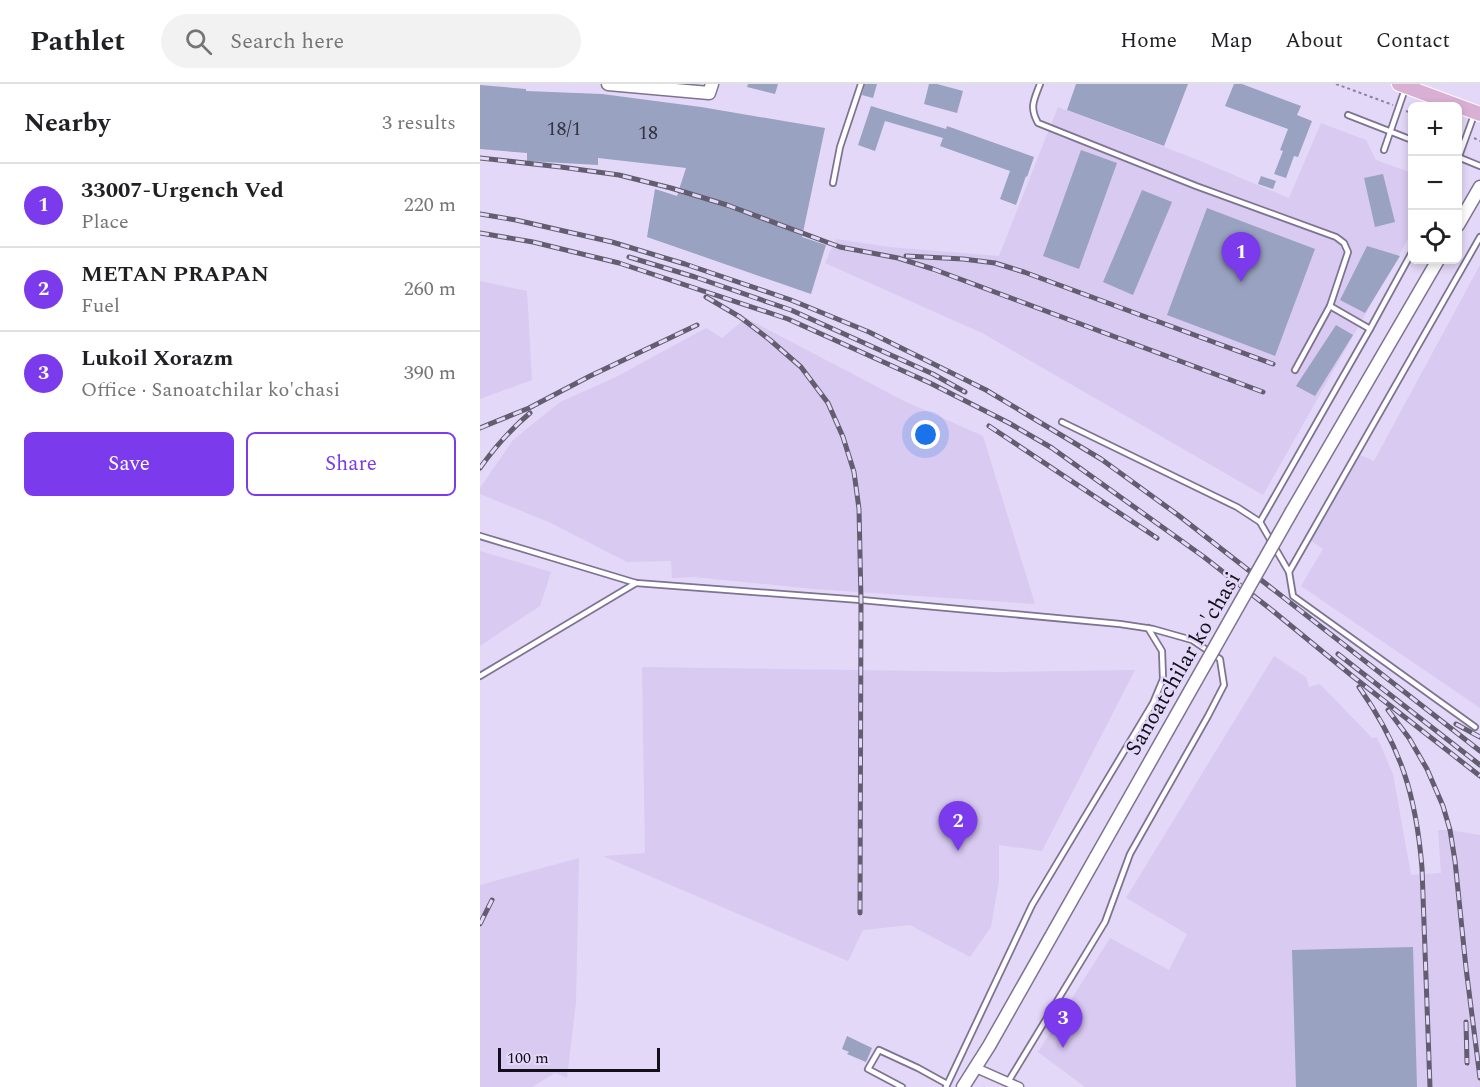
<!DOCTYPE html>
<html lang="en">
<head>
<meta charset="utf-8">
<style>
  :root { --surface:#fff; --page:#f2f2f2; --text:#202124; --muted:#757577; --line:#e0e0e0; --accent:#7c3aed }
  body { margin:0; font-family:Spectral,serif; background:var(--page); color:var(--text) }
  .controls { position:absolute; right:18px; top:18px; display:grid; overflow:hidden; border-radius:9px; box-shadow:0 3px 9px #0003 }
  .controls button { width:54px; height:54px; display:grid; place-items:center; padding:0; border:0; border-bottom:2px solid var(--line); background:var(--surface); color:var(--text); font:30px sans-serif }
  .scale { position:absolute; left:18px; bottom:15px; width:162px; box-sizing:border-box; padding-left:6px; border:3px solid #14101b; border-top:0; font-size:16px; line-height:21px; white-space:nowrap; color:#14101b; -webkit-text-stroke:4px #e3d8f8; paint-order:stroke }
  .you { position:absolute; left:446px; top:351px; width:21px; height:21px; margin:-15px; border:4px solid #fff; border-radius:50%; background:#1a73e8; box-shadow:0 0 0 9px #1a73e833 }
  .badge { display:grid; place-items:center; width:39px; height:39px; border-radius:50%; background:var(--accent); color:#fff; font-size:20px; font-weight:700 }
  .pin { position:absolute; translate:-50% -50px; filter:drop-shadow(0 2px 3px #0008) }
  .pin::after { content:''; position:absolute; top:32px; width:21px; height:18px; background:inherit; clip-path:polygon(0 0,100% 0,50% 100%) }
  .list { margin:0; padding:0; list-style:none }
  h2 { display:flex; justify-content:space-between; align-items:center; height:78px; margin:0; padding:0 24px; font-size:26px }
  h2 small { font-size:20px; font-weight:400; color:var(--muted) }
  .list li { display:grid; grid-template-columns:39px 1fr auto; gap:18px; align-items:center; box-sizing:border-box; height:84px; padding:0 24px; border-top:2px solid var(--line) }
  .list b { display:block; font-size:22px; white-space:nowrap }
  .list p { margin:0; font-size:20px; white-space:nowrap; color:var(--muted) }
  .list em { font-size:20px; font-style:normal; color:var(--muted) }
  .actions { display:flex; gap:12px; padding:18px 24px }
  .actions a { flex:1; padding:14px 0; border:2px solid var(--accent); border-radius:9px; text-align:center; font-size:21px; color:var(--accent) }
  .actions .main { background:var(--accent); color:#fff }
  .icon { flex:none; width:33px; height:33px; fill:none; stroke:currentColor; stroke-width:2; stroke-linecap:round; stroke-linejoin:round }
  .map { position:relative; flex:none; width:1000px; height:1003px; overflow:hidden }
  header { display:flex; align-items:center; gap:36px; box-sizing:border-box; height:84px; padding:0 30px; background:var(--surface); border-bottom:2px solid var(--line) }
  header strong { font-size:28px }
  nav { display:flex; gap:33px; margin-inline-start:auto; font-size:21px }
  .search { width:420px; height:54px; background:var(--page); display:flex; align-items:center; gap:15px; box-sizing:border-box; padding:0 21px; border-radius:33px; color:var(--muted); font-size:22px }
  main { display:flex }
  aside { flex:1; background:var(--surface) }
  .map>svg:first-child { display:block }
  .built { fill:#d8caf0 }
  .building { fill:#99a2c0 }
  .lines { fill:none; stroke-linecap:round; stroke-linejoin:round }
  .lane-casing { stroke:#7e7390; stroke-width:8 }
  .street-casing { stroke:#7e7390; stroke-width:11 }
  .secondary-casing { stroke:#7e7390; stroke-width:15 }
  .primary-casing { stroke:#fff; stroke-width:16 }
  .path { stroke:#8b839a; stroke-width:2; stroke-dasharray:3 3; stroke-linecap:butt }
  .lane { stroke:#fff; stroke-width:4.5 }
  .street { stroke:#fff; stroke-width:8 }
  .secondary { stroke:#fff; stroke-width:12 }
  .primary { stroke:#daafd4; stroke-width:14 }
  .rail-casing { stroke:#635d70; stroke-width:5 }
  .rail { stroke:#e3d8f8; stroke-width:3; stroke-dasharray:9; stroke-linecap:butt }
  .secondary-bridge-casing { stroke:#7e7390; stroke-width:15; stroke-linecap:butt }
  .secondary-bridge { stroke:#fff; stroke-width:12 }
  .labels { text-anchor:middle; stroke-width:5; stroke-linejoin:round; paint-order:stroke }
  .number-label { font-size:20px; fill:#353444 }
  .street-label { font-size:22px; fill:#14101b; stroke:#e3d8f8 }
</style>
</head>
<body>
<header>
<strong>Pathlet</strong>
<div class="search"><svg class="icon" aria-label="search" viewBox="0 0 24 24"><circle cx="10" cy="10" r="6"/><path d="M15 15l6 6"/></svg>Search here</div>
<nav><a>Home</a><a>Map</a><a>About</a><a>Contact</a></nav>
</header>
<main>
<aside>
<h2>Nearby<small>3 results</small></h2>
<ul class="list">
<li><span class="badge">1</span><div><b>33007-Urgench Ved</b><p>Place</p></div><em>220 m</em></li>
<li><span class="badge">2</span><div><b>METAN PRAPAN</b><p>Fuel</p></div><em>260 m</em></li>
<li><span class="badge">3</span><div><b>Lukoil Xorazm</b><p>Office · Sanoatchilar ko'chasi</p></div><em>390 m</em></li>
</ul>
<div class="actions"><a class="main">Save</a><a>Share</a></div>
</aside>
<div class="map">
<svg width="1000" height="1003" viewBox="0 0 1000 1003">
  <rect width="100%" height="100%" fill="#e3d8f8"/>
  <g class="built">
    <polygon points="578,23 713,74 809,114 841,39 886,56 896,76 932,89 932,148 783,411 502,249 345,179 356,155 409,163 519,172"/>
    <polygon points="1000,181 1000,624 821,502 843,465 831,457 880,371 894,377"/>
    <polygon points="0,197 47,207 52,296 0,315"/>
    <polygon points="266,234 424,317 503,352 555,520 334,505 213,493 192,494 191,477 147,478 71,439 0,410 0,404 33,356 80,318 136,293 226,244 242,254"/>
    <polygon points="0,467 71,488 60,522 0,562"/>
    <polygon points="794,572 826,593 829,603 840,600 892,654 897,653 913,690 931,791 961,789 958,746 970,746 1000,751 1000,1003 605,1003 558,968 630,854 689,886 707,850 646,814"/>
    <polygon points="162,583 519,588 655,586 562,767 519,761 519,796 511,843 490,873 430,841 383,846 368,877 123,772 165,769"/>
    <polygon points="99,774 96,918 87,994 75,989 52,1003 0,1003 0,801"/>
  </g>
  <g class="building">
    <polygon points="268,0 298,0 295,10 267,3"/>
    <polygon points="385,0 397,0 393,14 382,11"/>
    <polygon points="449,0 457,0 483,7 477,29 444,20"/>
    <polygon points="596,0 708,0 684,62 587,26"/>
    <polygon points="754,0 762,0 821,22 817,31 832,37 818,73 814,72 806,94 794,90 803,67 800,66 808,45 745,22"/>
    <polygon points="0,1 46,5 46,7 122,10 221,23 345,44 322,153 346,161 331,210 167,153 175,105 197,112 206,84 118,74 118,81 47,77 47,69 0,65"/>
    <polygon points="391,22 466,45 467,42 554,73 547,93 546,92 536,121 520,115 530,87 460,62 463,54 405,37 395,67 378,61"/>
    <polygon points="601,66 637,79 599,185 563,172"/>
    <polygon points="903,90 915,138 895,143 884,94"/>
    <polygon points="781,92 796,97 793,105 778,100"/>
    <polygon points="662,106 692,118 653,211 623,198"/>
    <polygon points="727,124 835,165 795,272 687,231"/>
    <polygon points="887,162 920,172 885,229 860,216"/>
    <polygon points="856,241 873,251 835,312 816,302"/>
    <polygon points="933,863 937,1003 816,1003 812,866"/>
    <polygon points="367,952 392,964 386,978 367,970 369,968 362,965"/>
  </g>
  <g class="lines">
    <defs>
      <g id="lane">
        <path d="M560 0C554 16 549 23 558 39L716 102 856 153 864 159 868 168 850 222 815 286"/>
        <polyline points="868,31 932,56"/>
        <polyline points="904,66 925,5"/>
        <polyline points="978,73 1000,82"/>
        <polyline points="978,75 994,31"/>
        <polyline points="353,99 360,63 381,0"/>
        <polyline points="850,222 890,245"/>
        <polyline points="582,338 757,423 780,438 890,245 932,168"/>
        <polyline points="780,438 809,488"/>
        <polyline points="0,452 156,499 381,516 640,540 673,545 712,556 740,575 744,601 728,632 650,770 625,838 528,998"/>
        <polyline points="0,592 156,499"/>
        <polyline points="995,643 813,512 809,488 1000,153"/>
        <polyline points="422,1003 388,985 399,966 438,984 467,1000"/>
        <polyline points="466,1003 552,821 673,619 683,595 682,567 668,544"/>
      </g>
      <polyline id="street" points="496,984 539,1003"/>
      <g id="secondary">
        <polyline points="128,0 229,9 232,0"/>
        <polyline points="978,141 1000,103"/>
        <polyline points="812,427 958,176"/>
        <polyline points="483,1003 509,962 616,773"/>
      </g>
      <polyline id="primary" points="919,0 1000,30"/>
    </defs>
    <use href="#lane" class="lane-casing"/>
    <use href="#street" class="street-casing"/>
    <use href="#secondary" class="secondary-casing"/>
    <use href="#primary" class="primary-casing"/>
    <g class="path">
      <polyline points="856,0 913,21"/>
      <polyline points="926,27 932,29"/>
      <polyline points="994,54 1000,57"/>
    </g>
    <use href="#lane" class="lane"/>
    <use href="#street" class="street"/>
    <use href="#secondary" class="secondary"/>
    <use href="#primary" class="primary"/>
    <defs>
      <g id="rail">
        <polyline points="0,74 81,83 139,91 191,104 247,121 360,163 418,174 453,185 783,308"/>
        <polyline points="0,130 36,136 132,158 205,180 311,216 389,248 506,306 621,375 698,431 1000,667"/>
        <polyline points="0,149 53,158 139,179 308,235 450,299 529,339 572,364 724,473 793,527 871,591 1000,692"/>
        <polyline points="426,172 483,175 515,179 544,188 793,280"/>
        <polyline points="149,173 215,193 311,226 453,290 485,308"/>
        <polyline points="226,213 260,233 290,256 321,283 348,319 363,353 374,388 379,425 381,516 380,829"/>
        <polyline points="509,342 677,454"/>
        <polyline points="0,344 49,324 110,292 217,241"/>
        <path d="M0 384C15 363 31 345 50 329"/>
        <polyline points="858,570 1000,681"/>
        <path d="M879 603C921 663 936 711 942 784L950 1003"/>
        <polyline points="908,626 929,654 947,685 963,722 970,746 975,777 986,884 1000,994"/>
        <polyline points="976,640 1000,653"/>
        <polyline points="0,840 12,816"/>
        <polyline points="986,938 987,979"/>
      </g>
    </defs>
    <use href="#rail" class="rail-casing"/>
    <use href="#rail" class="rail"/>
    <defs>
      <polyline id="secondary-bridge" points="616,773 812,427"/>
    </defs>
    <use href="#secondary-bridge" class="secondary-bridge-casing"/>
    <use href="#secondary-bridge" class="secondary-bridge"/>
  </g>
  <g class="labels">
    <g class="number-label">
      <text x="84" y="51">18/1</text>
      <text x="168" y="55">18</text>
    </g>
    <g class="street-label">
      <text transform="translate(702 579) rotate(-60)" y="8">Sanoatchilar ko'chasi</text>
    </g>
  </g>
</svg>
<div class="controls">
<button>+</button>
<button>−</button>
<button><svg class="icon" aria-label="locate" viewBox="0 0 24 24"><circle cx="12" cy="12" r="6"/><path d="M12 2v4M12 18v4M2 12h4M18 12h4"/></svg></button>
</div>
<div class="scale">100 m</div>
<div class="you"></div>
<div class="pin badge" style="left:761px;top:198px">1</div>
<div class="pin badge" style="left:478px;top:767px">2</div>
<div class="pin badge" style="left:583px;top:964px">3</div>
</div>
</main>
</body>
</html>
